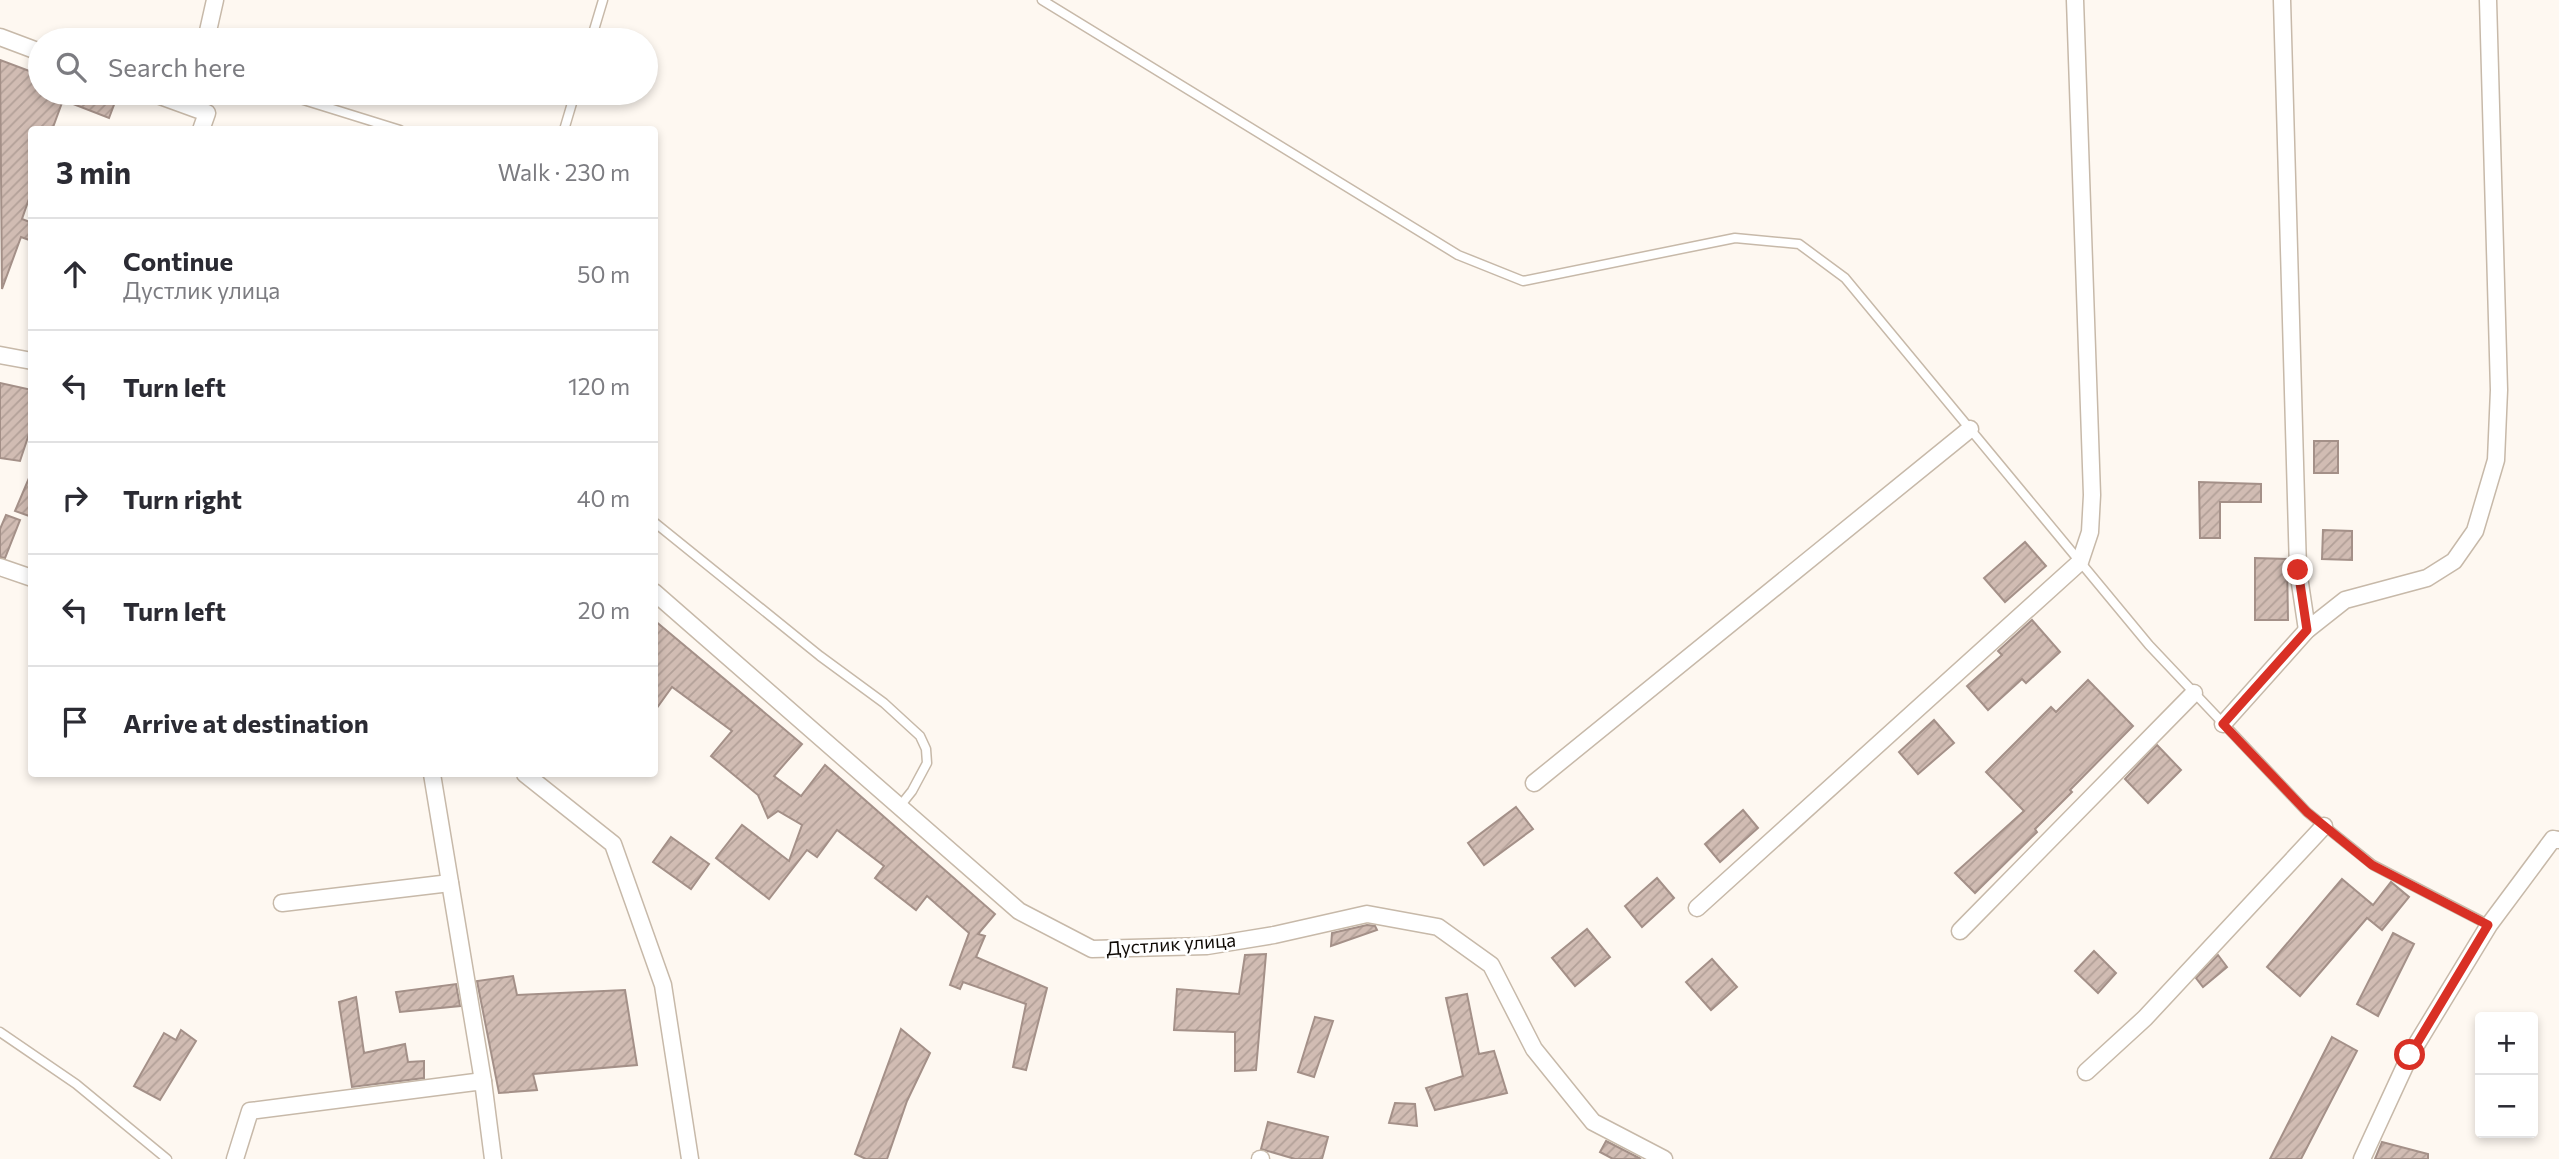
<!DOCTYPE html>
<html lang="en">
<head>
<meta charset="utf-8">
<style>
  :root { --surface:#fff; --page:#f2f2f3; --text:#2b2b33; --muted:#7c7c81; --line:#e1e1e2 }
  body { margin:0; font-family:Commissioner,sans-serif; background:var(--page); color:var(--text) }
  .controls { position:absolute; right:21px; bottom:21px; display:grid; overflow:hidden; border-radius:7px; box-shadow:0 4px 10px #0003 }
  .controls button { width:63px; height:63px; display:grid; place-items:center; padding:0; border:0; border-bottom:2px solid var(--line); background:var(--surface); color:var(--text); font:35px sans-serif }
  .stop { position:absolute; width:21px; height:21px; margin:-16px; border:5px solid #d93025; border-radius:50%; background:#fff }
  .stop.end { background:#d93025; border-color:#fff; box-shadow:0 2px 7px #0008 }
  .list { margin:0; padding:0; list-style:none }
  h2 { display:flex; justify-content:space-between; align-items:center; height:91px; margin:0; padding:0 28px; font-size:30px }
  h2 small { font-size:23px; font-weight:400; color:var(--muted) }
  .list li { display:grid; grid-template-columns:46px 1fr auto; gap:21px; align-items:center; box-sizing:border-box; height:112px; padding:0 28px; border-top:2px solid var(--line) }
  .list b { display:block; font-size:26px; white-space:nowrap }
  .list p { margin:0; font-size:23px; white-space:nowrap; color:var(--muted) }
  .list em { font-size:23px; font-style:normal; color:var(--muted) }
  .icon { flex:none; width:38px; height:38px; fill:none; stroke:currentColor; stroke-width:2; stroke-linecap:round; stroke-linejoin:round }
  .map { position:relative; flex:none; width:2559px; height:1159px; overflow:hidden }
  .search { position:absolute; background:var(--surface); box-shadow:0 4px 10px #0003; left:28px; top:28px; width:630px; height:77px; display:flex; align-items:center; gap:18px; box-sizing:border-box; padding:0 24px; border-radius:38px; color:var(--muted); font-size:26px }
  .panel { position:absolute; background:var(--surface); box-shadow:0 4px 10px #0003; left:28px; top:126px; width:630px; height:651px; border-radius:7px }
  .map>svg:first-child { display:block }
  .building { fill:url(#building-hatch); stroke:#a49088; stroke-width:2 }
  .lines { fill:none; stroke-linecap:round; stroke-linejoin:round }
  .lane-casing { stroke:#c7b9a9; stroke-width:11 }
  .street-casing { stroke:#c7b9a9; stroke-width:19 }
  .lane { stroke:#fff; stroke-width:8 }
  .street { stroke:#fff; stroke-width:16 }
  .route { stroke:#d93025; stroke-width:9 }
  .labels { text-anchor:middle; stroke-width:5; stroke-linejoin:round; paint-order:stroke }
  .street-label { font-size:19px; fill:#100b06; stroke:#fff }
</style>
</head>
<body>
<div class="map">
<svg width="2559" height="1159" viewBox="0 0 2559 1159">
  <defs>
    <pattern id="building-hatch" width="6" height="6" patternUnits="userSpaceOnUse" patternTransform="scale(1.75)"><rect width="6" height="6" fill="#d1bcb3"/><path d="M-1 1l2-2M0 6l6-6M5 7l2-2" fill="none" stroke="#b2a098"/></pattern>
  </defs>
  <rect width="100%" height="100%" fill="#fef8f1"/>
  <g class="building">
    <polygon points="0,60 40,75 40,93 89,93 115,102 109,118 63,100 52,130 32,130 32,190 22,219 32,223 32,241 21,237 2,289"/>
    <polygon points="0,383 32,390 32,425 20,461 0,458"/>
    <rect x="2314" y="441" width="24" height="32"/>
    <polygon points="32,471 32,517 15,511"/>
    <polygon points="2199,482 2261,484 2261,502 2220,502 2220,538 2200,538"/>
    <polygon points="6,515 20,520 5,558 0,557 0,529"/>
    <polygon points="2323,530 2352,531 2352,560 2322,559"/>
    <polygon points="2025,542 2046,566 2005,602 1984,578"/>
    <polygon points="2255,558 2287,559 2288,620 2255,620"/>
    <polygon points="654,620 802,744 774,776 801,796 825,765 995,914 978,934 985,936 976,957 1047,988 1026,1070 1013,1067 1026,1004 963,982 960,989 950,985 969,933 927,896 916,910 875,878 884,866 837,830 817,857 807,850 769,899 716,858 742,825 789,861 802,825 778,811 768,818 758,795 711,756 732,731 672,687 654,712"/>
    <polygon points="2032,620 2060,652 2026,683 2022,679 1988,710 1967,686 2002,655 1998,651"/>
    <polygon points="2088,680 2133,726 2070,790 2072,792 2035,829 2037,832 1975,893 1955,873 2024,811 1986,772 2051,707 2056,712"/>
    <polygon points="1934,720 1954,743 1918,774 1899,752"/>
    <polygon points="2157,745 2181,770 2148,803 2125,779"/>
    <polygon points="1516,807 1533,829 1484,865 1468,843"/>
    <polygon points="1743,810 1758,828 1720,862 1705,844"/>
    <polygon points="671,837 709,864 691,889 653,862"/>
    <polygon points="1657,878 1674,898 1642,927 1625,906"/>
    <polygon points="2342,879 2373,905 2391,882 2409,897 2382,930 2367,918 2300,996 2267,967"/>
    <polygon points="1367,925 1375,926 1377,930 1331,946 1332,933"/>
    <polygon points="1587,929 1610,957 1575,986 1552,958"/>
    <polygon points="2393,933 2414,944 2378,1016 2357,1004"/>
    <polygon points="2094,951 2116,973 2098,993 2075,971"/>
    <polygon points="1266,954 1256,1070 1235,1071 1235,1032 1174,1030 1177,989 1239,994 1245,955"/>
    <polygon points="2218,955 2227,967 2203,987 2196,978"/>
    <polygon points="1712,959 1737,987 1711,1010 1686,982"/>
    <polygon points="513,976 517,995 625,990 637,1065 533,1074 537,1090 499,1093 477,981"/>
    <polygon points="456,984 460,1006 400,1012 396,992"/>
    <polygon points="1467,994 1479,1054 1494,1051 1507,1093 1435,1110 1426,1088 1463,1076 1446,998"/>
    <polygon points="356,997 364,1053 405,1044 408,1062 424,1061 424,1078 352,1087 339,1002"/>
    <polygon points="1315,1017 1333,1021 1314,1077 1298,1072"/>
    <polygon points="901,1029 930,1053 907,1101 887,1159 866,1159 855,1154"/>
    <polygon points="181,1030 196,1041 160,1100 134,1086 164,1033 176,1040"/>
    <polygon points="2332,1037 2357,1051 2301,1159 2270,1159"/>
    <polygon points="1395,1103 1415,1104 1417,1126 1389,1123"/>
    <polygon points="1268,1122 1328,1137 1322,1159 1295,1159 1261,1149"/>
    <polygon points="1606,1141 1641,1159 1613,1159 1600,1152"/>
    <polygon points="2382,1142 2428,1154 2428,1159 2375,1159"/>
  </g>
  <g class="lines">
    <defs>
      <g id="lane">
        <polyline points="1042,0 1458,255 1523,281 1735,238 1799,244 1845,278 2149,645 2307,812 2373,865 2489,925"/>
        <polyline points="591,40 603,0"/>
        <polyline points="281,93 400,130"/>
        <polyline points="564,130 575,93"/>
        <polyline points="654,522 820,656 884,703 920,736 926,749 927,763 912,791 900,806"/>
        <polyline points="0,1032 76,1084 167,1159"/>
      </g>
      <g id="street">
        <polyline points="2282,0 2298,570 2307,630"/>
        <polyline points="0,37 40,52"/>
        <polyline points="206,40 215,0"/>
        <polyline points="152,93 207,113 201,130"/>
        <polyline points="0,355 32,361"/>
        <polyline points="0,567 32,578"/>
        <polyline points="654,592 1019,911 1092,949 1207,946 1274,935 1367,914 1438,927 1491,965 1534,1049 1593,1122 1664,1159"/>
        <polyline points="2223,724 2307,630 2345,600 2427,578 2454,561 2475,531 2496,460 2499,390 2488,0"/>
        <polyline points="432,774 483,1081"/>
        <polyline points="525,774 613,844 663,985 690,1159"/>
        <polyline points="1534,783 1970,429"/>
        <polyline points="282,903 450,883"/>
        <polyline points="1697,908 2080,562 2090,532 2092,495 2075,0"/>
        <polyline points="1960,931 2194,693"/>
        <polyline points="2086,1072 2145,1018 2324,826"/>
        <polyline points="235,1159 250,1111 483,1081 493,1159"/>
        <polyline points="1260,1159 1261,1159"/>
        <polyline points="2362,1159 2410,1055 2489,925 2553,839 2559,840"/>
      </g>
    </defs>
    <use href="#lane" class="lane-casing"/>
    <use href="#street" class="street-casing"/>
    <use href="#lane" class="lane"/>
    <use href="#street" class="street"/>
  </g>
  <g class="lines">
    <polyline class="route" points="2298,570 2307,630 2223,724 2307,812 2372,865 2488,925 2410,1055"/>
  </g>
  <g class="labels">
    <g class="street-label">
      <text transform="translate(1171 944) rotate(-4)" y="7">Дустлик улица</text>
    </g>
  </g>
</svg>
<div class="controls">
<button>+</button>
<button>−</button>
</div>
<div class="stop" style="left:2410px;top:1055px"></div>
<div class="stop end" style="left:2298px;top:570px"></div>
<div class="search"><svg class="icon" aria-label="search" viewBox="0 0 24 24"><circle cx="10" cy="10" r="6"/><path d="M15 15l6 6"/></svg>Search here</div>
<section class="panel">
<h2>3 min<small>Walk · 230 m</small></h2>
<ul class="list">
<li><svg class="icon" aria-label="ahead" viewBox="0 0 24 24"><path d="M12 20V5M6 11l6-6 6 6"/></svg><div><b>Continue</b><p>Дустлик улица</p></div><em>50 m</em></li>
<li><svg class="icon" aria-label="left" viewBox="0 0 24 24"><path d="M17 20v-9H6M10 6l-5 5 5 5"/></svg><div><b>Turn left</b></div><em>120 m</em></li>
<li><svg class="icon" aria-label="right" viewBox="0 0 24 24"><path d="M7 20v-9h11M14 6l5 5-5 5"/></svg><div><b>Turn right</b></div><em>40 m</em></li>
<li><svg class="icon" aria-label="left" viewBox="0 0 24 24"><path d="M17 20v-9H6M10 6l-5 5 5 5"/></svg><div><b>Turn left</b></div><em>20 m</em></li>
<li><svg class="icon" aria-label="arrive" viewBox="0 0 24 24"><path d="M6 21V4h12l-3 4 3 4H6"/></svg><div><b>Arrive at destination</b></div></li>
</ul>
</section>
</div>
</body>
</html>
